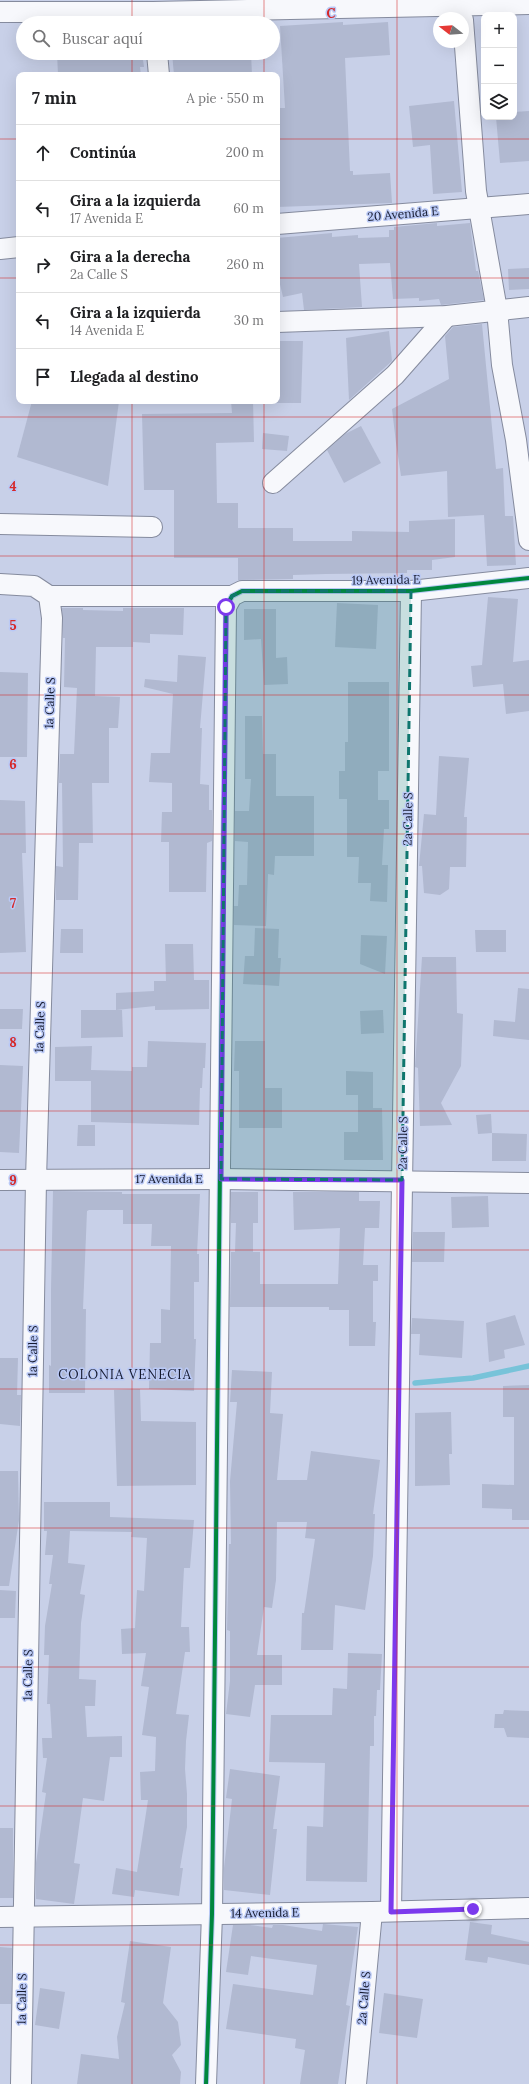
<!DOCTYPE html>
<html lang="es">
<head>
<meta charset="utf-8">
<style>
  :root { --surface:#fff; --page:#f2f2f2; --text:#202124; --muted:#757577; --line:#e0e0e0 }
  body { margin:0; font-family:Lora,serif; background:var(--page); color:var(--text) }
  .controls { position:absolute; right:12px; top:12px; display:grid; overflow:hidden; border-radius:8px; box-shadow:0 4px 16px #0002 }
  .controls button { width:36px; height:36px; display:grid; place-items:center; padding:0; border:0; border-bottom:1px solid var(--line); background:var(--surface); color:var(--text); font:20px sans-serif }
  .compass { position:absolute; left:433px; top:12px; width:36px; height:36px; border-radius:50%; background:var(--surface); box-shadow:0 4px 16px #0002; rotate:287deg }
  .stop { position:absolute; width:12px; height:12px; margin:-9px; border:3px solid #7c3aed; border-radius:50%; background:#fff }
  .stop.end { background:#7c3aed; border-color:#fff; box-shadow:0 1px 4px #0008 }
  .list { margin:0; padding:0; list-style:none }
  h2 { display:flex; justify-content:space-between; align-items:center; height:52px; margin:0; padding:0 16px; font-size:17px }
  h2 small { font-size:13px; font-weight:400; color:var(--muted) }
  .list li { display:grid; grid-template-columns:26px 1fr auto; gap:12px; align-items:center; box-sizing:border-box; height:56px; padding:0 16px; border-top:1px solid var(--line) }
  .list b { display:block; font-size:15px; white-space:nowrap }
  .list p { margin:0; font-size:13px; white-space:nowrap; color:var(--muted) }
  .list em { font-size:13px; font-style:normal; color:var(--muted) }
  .icon { flex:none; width:22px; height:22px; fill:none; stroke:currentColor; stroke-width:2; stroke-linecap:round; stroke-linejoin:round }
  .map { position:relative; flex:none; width:529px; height:2084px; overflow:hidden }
  .search { position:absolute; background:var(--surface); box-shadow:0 4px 16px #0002; left:16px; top:16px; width:264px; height:44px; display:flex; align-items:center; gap:10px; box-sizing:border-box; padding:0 14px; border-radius:22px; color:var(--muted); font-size:15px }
  .panel { position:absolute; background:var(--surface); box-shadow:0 4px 16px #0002; left:16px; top:72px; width:264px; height:332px; border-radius:8px }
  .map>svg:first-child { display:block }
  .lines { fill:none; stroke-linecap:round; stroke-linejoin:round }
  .stream { stroke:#78c3d9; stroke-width:5.5 }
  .building { fill:#b1b9d1 }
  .minor-casing { stroke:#858b9e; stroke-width:22 }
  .minor { stroke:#f7f8fc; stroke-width:20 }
  .cycleway-casing { stroke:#bac9f6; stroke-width:6 }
  .cycleway { stroke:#00873e; stroke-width:4 }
  .route { stroke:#7c3aed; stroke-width:5 }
  .marked { fill:#0f766e; fill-opacity:0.2; stroke:#0f766e; stroke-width:3; stroke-dasharray:8 5; stroke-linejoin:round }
  .grid { fill:none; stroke:#d62828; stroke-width:1; stroke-opacity:0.55 }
  .labels { text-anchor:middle; stroke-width:3; stroke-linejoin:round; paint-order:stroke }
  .street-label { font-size:12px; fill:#151a2f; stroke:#bac9f6 }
  .neighbourhood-label { font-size:13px; letter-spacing:1px; fill:#151a2f; stroke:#bac9f6 }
  .grid-label { font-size:13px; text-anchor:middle; font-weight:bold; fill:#d62828; stroke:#bac9f6; stroke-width:3; stroke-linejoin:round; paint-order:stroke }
</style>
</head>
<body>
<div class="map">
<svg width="529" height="2084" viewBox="0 0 529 2084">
  <rect width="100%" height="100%" fill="#c8d0e8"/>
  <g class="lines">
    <polyline class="stream" points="415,1383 473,1378 529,1366"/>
  </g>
  <g class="building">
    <polygon points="343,22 343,25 388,22 390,55 345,58 350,171 353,171 353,175 390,173 392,203 277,207 277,108 285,108 280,26"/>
    <polygon points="57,53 142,53 144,67 140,67 141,75 58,75"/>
    <polygon points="172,53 251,53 252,75 174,75"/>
    <polygon points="454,101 462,192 433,194 430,145 413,147 409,106"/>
    <polygon points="529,111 529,161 500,163 496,117 514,117 514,112"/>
    <polygon points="437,223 437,226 470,223 476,271 478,271 484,300 441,305 439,299 419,301 419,298 393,299 390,263 359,264 362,307 304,310 302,293 283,297 277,272 277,238 332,233 332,237 358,235 358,238 389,237 389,230 394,230 394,227"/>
    <polygon points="529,268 529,289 509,290 508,269"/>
    <polygon points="482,324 496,469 503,468 505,516 513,516 516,565 487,566 484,515 448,517 447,471 401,476 396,443 392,409 449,379 445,336 453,327"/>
    <polygon points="389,331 392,361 349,400 346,338"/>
    <polygon points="277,341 303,341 301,403 277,403"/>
    <polygon points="32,401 119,401 108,486 17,457"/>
    <polygon points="231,401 253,401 254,442 216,443 217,503 238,503 238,528 293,528 293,541 352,541 352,531 409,532 409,521 455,519 455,557 432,560 432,570 407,570 407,573 326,574 293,575 293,579 238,580 238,558 174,558 174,490 144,490 142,414 232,413"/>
    <polygon points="361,426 381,463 344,483 327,450 345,434"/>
    <polygon points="263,433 289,436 287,451 262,449"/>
    <polygon points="488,597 518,599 513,662 529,660 529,711 506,714 503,684 473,687 471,666 482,665"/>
    <polygon points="337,603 378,605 376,649 335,647"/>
    <polygon points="62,608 83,608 83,610 123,611 123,608 184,608 183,635 150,634 150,643 133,642 133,647 96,647 95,696 120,697 118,728 109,728 109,783 92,783 93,843 79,843 78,900 56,900 56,866 63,867 62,783 59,783 60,754 74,754 77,688 64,687 65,638 63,638"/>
    <polygon points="244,609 276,609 276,658 287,657 288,684 264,685 261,639 244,640"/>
    <polygon points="178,655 206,657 200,728 202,728 200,784 209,785 209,810 212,810 212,841 207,843 206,892 169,892 169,842 161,842 162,812 172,812 172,783 149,782 151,753 170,753 173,694 144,687 145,679 177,682"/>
    <polygon points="0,672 28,673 27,757 0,757"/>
    <polygon points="348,682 389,682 389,771 378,771 378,800 389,800 389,829 384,829 382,865 388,865 387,902 370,901 371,883 358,883 359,857 347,857 347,799 339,799 339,771 345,771 345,742 348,742"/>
    <polygon points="245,716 262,716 263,754 276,754 276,796 314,796 314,856 275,856 274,875 268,874 266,926 234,925 234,906 238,906 239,885 247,885 248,842 235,841 235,811 249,811 251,779 245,779"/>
    <polygon points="439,756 469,758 464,817 467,817 466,867 450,867 449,889 440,895 424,893 422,866 419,866 424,814 436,815"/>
    <polygon points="0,800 25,801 26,853 22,853 26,952 0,953"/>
    <polygon points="255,928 279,929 278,958 281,958 279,986 243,984 245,956 254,956"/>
    <polygon points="61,929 83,929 83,953 60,953"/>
    <polygon points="475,930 506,930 506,952 476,952"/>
    <polygon points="361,935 387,936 385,974 360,964"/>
    <polygon points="165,944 193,944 194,980 209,980 209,1009 155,1010 155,1006 116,1010 116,993 154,991 154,981 166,981"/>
    <polygon points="422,957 456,957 457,1013 463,1014 461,1066 441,1103 452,1125 420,1126 418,1068 415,1067"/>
    <polygon points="518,988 529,989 529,1040 493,1036 494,1020 515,1022"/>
    <polygon points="0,1009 23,1009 22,1029 0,1029"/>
    <polygon points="81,1010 122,1010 123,1037 81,1038"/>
    <polygon points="383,1010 384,1033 361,1034 360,1011"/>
    <polygon points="148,1041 206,1043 205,1068 203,1068 202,1088 200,1088 199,1125 91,1122 91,1081 55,1081 55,1047 92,1046 91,1070 132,1071 132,1067 147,1067"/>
    <polygon points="235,1041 265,1041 265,1088 282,1088 282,1128 239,1128 239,1071 234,1071"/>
    <polygon points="0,1065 23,1066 19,1153 0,1152"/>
    <polygon points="346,1071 373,1072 373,1108 382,1108 383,1160 344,1160 344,1132 358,1132 358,1095 346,1095"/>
    <polygon points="491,1114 492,1133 478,1134 476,1115"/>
    <polygon points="78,1125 95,1125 95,1146 77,1146"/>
    <polygon points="492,1133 527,1134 526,1161 492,1161"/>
    <polygon points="53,1191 122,1192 122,1194 200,1194 197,1254 199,1254 199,1282 194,1282 194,1339 196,1339 194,1391 149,1389 150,1343 161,1343 161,1309 170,1310 171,1246 151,1246 152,1224 123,1224 123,1210 89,1210 87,1211 83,1309 86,1309 85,1393 49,1393 49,1365 51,1366 51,1290"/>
    <polygon points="231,1192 258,1192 258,1223 253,1223 253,1252 260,1252 260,1284 338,1284 340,1228 294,1230 293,1192 359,1192 359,1201 380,1201 379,1228 365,1228 363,1265 378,1265 378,1281 373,1281 373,1322 376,1322 375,1346 349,1346 349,1310 329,1310 329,1307 230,1307 231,1252 235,1252 236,1223 231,1223"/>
    <polygon points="488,1196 489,1227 452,1228 451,1197"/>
    <polygon points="413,1232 445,1232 444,1262 412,1262"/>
    <polygon points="515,1315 525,1345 504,1350 505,1358 489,1362 486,1323"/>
    <polygon points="412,1318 464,1321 462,1358 419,1355 420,1334 411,1334"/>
    <polygon points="0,1358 18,1358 17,1395 21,1395 20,1426 0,1424"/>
    <polygon points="232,1370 272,1372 270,1413 283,1414 277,1480 307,1480 311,1451 380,1460 373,1514 375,1514 373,1556 365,1610 335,1605 333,1650 301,1650 302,1613 304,1613 315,1539 305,1538 307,1522 277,1522 276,1580 272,1608 264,1607 257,1655 282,1655 282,1685 255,1685 250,1717 226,1714 230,1681 230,1631 227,1630 229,1544 231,1544 230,1481 237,1402 230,1402"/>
    <polygon points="529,1385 529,1520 512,1520 512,1509 482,1508 482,1484 514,1485 514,1417 503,1417 503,1386"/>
    <polygon points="140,1389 141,1421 196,1422 196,1485 117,1486 114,1390"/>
    <polygon points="451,1412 452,1454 449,1454 450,1485 415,1486 415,1413"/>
    <polygon points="0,1471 18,1471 19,1520 9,1586 0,1586"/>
    <polygon points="44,1502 110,1502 110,1517 194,1520 190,1568 184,1568 181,1627 189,1627 190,1652 185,1652 176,1714 189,1715 186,1741 185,1769 187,1794 187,1827 180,1868 183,1868 179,1896 135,1890 134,1897 112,1894 116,1868 137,1872 148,1800 141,1800 140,1772 155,1771 156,1737 142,1735 149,1687 141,1686 146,1653 122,1654 121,1629 135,1628 137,1590 144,1591 147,1538 131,1537 132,1532 70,1531 68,1563 85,1565 80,1594 85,1595 81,1623 79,1679 96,1680 95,1706 85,1706 87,1737 122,1736 122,1757 110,1757 104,1801 83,1798 74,1863 80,1864 74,1904 36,1899 36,1863 46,1793 42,1792 47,1758 43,1758 42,1738 52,1738 50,1704 47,1704 49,1655 44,1655 45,1626 52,1584 49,1584 53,1555 45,1555 47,1531 44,1531"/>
    <polygon points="0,1590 16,1591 15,1618 0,1618"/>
    <polygon points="348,1653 382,1654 380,1690 377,1690 376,1716 374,1716 374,1746 370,1746 367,1882 306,1881 307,1826 323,1827 325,1763 269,1762 271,1715 332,1715 333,1688 347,1689"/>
    <polygon points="504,1710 529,1711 529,1738 507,1737 504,1728 494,1728 495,1714 503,1714"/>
    <polygon points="230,1769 280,1776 273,1829 277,1829 270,1895 224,1890 224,1868 232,1799 226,1798"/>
    <rect x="0" y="1828" width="13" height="70"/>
    <polygon points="470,1922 492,1925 491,1934 529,1942 529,1965 488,1957 487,1963 465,1960"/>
    <polygon points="323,1924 358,1927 346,2005 350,2006 338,2084 300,2084 305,2050 295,2048 296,2039 226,2029 233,1984 313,1995 317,1965 251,1956 248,1975 226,1972 233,1925 250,1925 272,1928 273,1925 283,1925 322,1931"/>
    <polygon points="130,1941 171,1947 163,2003 178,2022 181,2045 172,2055 181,2072 180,2084 77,2084 81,2054 119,2059 117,2037 125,2003 121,2002"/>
    <polygon points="0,1947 12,1948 11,2004 0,2004"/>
    <polygon points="40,1988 65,1992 59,2029 35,2025"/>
    <polygon points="384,1993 423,1999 417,2038 379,2033"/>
  </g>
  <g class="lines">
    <defs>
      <g id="minor">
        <polyline points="0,12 153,12 529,4"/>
        <polyline points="463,20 476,191 497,310 502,365 516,440 529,540"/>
        <polyline points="157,53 159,75"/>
        <polyline points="277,224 529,204"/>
        <polyline points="0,249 19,247"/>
        <polyline points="277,322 447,316 529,307"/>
        <polyline points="273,483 395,375 447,316"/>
        <polyline points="0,524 152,527"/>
        <polyline points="0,584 34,586 49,596 52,618 36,1180 21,2084"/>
        <polyline points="49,596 232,596"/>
        <polyline points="0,1180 221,1179 529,1183"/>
        <polyline points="391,1911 411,591"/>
        <polyline points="0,1917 372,1912 529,1908"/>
        <polyline points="206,2084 212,1914 226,607 232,596 242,591 411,591 529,578"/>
        <polyline points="356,2084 372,1912"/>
      </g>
    </defs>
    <use href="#minor" class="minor-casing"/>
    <use href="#minor" class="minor"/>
    <defs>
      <polyline id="cycleway" points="206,2084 212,1914 226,607 232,596 242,591 411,591 529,578"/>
    </defs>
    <use href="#cycleway" class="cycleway-casing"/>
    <use href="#cycleway" class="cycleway"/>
  </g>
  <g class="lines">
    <polyline class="route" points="226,607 221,1179 402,1180 391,1912 473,1909"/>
  </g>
  <path class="marked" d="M242 591H411L402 1180 221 1179 226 607 232 596Z"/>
  <path class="grid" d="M132 0V23M264 0V23M397 0V2084M132 53V75M264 53V75M0 139H19M277 139H529M0 278H19M277 278H529M132 401V2084M264 401V2084M0 417H529M0 556H529M0 695H529M0 834H529M0 973H529M0 1111H529M0 1250H529M0 1389H529M0 1528H529M0 1667H529M0 1806H529M0 1945H529"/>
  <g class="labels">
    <g class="street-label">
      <text transform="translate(403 214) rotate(-5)" y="4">20 Avenida E</text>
      <text transform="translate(386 580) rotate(-1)" y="4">19 Avenida E</text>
      <text transform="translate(50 703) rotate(-88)" y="4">1a Calle S</text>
      <text transform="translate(408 819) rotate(-89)" y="4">2a Calle S</text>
      <text transform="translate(40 1027) rotate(-88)" y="4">1a Calle S</text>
      <text transform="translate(403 1143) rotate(-89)" y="4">2a Calle S</text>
      <text x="169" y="1183">17 Avenida E</text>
      <text transform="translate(33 1351) rotate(-89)" y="4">1a Calle S</text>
      <text transform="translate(28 1675) rotate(-89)" y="4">1a Calle S</text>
      <text transform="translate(265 1913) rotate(-1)" y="4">14 Avenida E</text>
      <text transform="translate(364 1998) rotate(-85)" y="4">2a Calle S</text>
      <text transform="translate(22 1999) rotate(-89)" y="4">1a Calle S</text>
    </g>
    <g class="neighbourhood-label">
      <text x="125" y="1379">COLONIA VENECIA</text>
    </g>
  </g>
  <g class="grid-label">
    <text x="331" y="18">C</text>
    <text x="13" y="491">4</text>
    <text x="13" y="630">5</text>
    <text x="13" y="769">6</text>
    <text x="13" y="908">7</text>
    <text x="13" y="1047">8</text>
    <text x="13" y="1185">9</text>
  </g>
</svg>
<div class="controls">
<button>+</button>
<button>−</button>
<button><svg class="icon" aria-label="layers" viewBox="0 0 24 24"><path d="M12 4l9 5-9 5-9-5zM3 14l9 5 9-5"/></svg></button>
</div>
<svg class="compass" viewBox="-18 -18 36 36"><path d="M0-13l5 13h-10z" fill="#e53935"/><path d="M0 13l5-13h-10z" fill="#757577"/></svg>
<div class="stop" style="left:226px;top:607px"></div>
<div class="stop end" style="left:473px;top:1909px"></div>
<div class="search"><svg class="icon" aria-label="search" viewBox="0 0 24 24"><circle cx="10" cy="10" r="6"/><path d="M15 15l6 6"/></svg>Buscar aquí</div>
<section class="panel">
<h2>7 min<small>A pie · 550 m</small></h2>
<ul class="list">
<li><svg class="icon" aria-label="ahead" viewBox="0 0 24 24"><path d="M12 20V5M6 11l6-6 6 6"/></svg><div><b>Continúa</b></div><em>200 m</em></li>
<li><svg class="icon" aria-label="left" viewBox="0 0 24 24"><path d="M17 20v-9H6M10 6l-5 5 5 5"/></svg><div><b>Gira a la izquierda</b><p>17 Avenida E</p></div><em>60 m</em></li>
<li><svg class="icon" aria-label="right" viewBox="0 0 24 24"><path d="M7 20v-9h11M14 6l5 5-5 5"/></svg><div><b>Gira a la derecha</b><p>2a Calle S</p></div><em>260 m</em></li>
<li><svg class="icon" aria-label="left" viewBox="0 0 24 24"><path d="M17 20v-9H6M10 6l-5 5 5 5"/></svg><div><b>Gira a la izquierda</b><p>14 Avenida E</p></div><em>30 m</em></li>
<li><svg class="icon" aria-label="arrive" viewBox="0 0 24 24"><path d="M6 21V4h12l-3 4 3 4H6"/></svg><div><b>Llegada al destino</b></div></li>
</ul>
</section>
</div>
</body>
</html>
